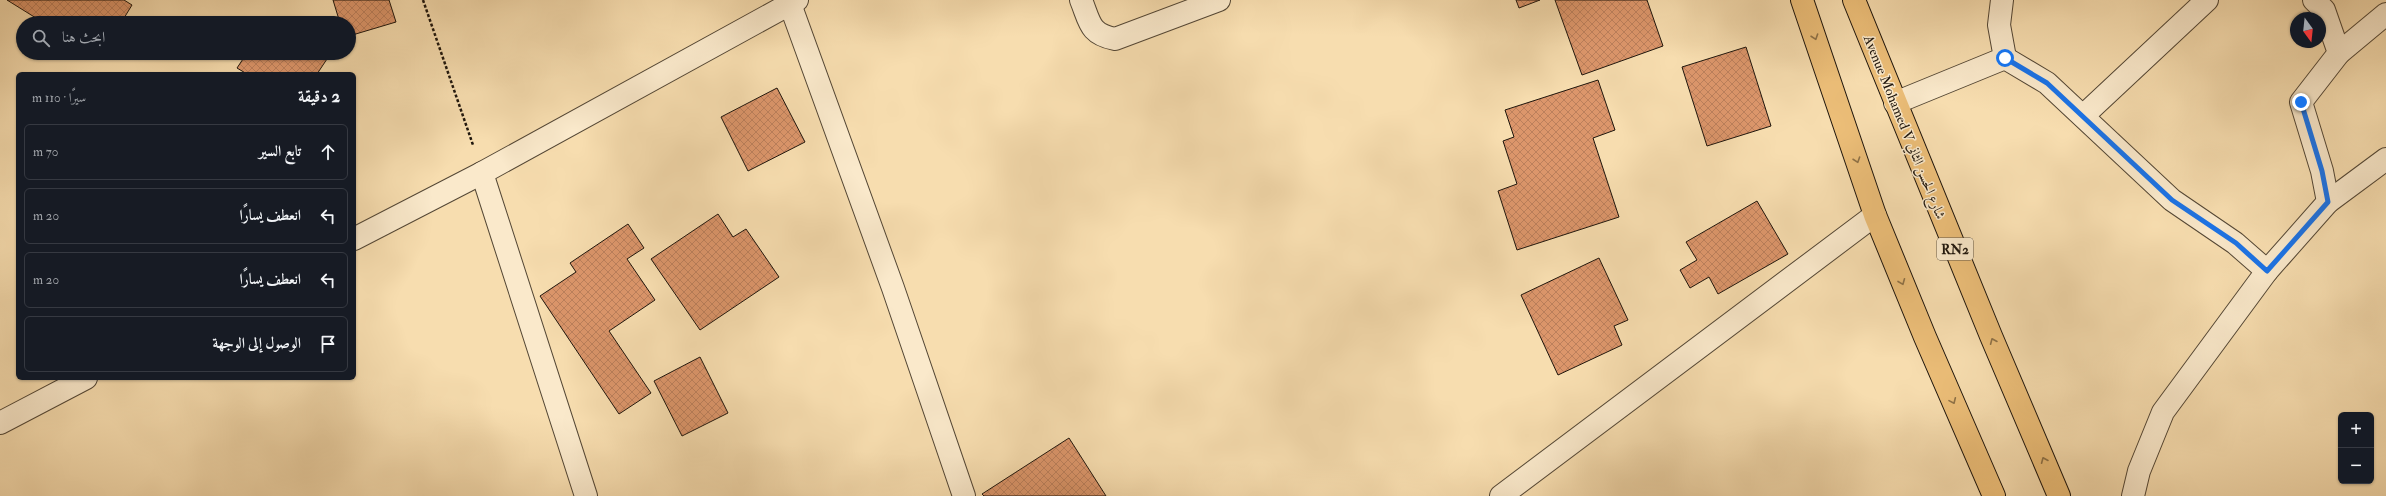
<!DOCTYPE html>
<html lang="ar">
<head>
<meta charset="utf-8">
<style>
  :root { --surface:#171b24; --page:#20242c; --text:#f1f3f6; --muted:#9ea1a6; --line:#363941 }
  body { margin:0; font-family:"IM FELL Double Pica",Amiri,serif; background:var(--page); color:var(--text); direction:rtl }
  .controls { position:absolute; right:12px; bottom:12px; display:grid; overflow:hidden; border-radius:6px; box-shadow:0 1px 3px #0004 }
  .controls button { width:36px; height:36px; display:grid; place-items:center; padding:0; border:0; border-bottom:1px solid var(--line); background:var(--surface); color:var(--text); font:20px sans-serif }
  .compass { position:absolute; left:2290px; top:12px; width:36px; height:36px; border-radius:50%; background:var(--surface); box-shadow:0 1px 3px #0004; rotate:165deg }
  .stop { position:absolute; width:12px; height:12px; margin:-9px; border:3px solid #1a73e8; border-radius:50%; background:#fff }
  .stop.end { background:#1a73e8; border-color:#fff; box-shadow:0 1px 4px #0008 }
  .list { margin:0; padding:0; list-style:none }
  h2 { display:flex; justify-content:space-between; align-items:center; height:52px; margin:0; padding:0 16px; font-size:17px }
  h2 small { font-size:13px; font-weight:400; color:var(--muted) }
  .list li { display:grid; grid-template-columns:26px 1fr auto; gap:12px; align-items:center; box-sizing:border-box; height:56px; margin:0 8px 8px; padding:0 8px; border:1px solid var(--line); border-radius:6px }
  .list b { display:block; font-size:15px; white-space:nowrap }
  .list em { font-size:13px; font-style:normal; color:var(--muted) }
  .icon { flex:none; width:22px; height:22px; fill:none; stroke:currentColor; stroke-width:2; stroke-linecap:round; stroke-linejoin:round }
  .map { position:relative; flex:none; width:2386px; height:496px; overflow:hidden; direction:ltr }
  .search { position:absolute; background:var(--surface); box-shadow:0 1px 3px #0004; left:16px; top:16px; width:340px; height:44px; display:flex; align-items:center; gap:10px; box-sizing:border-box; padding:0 14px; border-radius:22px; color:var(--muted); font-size:15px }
  .panel { position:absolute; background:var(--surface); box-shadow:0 1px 3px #0004; left:16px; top:72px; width:340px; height:308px; border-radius:6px; direction:rtl }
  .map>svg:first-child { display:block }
  .building { fill:url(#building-cross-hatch); stroke:#1e150c }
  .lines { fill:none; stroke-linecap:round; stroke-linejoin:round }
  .street-casing { stroke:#544735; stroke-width:24 }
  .highway-casing { stroke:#1e150c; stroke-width:24 }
  .path { stroke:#1e150c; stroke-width:2.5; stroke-dasharray:3 2; stroke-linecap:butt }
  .street { stroke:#fae9cb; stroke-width:22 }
  .highway { stroke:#ecbe78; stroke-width:22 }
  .oneway { stroke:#8f7247 }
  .route { stroke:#1a73e8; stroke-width:5 }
  .labels { text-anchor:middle; stroke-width:3; stroke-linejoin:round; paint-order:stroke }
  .shield { fill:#fae9cb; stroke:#605545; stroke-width:1 }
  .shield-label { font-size:13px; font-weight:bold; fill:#1e150c }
  .street-label { font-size:14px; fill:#1e150c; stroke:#fae9cb }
</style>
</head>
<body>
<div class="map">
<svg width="2386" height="496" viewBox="0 0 2386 496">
  <defs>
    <pattern id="building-cross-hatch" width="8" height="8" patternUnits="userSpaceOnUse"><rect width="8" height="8" fill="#dc966b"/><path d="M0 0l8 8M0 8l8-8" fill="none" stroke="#bc805c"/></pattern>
  </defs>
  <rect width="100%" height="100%" fill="#f7ddaf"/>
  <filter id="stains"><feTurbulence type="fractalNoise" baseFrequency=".005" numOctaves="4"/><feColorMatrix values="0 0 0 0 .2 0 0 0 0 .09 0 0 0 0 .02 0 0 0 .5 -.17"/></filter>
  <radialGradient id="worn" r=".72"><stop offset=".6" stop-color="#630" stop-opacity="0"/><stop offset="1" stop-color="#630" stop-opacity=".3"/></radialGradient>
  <g class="building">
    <polygon points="7,0 124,0 132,5 121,23 44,23"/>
    <polygon points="333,0 389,0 396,22 349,36 349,23 340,23"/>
    <polygon points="1516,0 1540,0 1519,8"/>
    <polygon points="1555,0 1647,0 1663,46 1582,75"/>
    <polygon points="269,18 276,23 266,23"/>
    <polygon points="1746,47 1771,126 1707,146 1682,67"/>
    <polygon points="91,53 102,53 99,58"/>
    <polygon points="247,53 324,53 329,56 317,74 247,74 237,68"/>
    <polygon points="1598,80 1615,130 1593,138 1619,217 1517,250 1498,191 1517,184 1503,141 1514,137 1505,110"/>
    <polygon points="777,88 805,142 748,171 721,117"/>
    <polygon points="1757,201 1788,254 1718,294 1709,277 1690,288 1680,270 1697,260 1686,242"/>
    <polygon points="718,214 733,237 746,229 779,277 700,330 651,259"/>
    <polygon points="628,224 644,248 627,259 655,300 609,331 651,393 619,414 540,296 576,272 570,263"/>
    <polygon points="1599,258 1628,320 1614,326 1622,345 1558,375 1521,295"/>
    <polygon points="700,357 728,413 682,436 654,381"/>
    <polygon points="1069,438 1106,496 984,496 982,494"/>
  </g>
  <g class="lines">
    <defs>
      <g id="street">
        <path d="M1081 0C1090 22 1089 34 1115 39L1219 0"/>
        <polyline points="2314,0 2324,10 2339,53 2301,102 2322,171 2328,202"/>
        <polyline points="790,4 893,288 964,496"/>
        <polyline points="2339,53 2386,14"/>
        <polyline points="2005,58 2047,83 2172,200 2235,243 2267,271"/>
        <polyline points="1895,103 2005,58 1999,25 2002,0"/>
        <polyline points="2083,116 2207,0"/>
        <polyline points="482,173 586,496"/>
        <polyline points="354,239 482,173 797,0"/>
        <polyline points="0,423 86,378"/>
        <polyline points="1501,496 1875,215"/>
        <polyline points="2133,496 2139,471 2163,412 2267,271 2328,202 2386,159"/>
      </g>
      <g id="highway">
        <polyline points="1802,0 1875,215 1925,337 1994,496"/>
        <polyline points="1854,0 1991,336 2059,496"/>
      </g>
    </defs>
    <use href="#street" class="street-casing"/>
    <use href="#highway" class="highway-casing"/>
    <polyline class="path" points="423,0 473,145"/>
    <use href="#street" class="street"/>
    <use href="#highway" class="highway"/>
  </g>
  <defs><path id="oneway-chevron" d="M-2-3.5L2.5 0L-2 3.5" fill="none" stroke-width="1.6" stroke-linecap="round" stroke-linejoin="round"/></defs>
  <g class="oneway">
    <use href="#oneway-chevron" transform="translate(1815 37) rotate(71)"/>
    <use href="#oneway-chevron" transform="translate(1857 160) rotate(71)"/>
    <use href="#oneway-chevron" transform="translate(1902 282) rotate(68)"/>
    <use href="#oneway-chevron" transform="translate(1993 341) rotate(-113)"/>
    <use href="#oneway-chevron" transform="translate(1953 401) rotate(66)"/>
    <use href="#oneway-chevron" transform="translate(2044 460) rotate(-113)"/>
  </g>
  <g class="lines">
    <polyline class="route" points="2005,58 2047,83 2172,200 2236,243 2267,271 2328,202 2322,171 2301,102"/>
  </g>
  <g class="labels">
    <rect class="shield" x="1937" y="238" width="36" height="22" rx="3"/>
    <g class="shield-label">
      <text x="1955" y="254">RN2</text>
    </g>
    <g class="street-label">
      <text transform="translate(1905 127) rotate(68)" y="5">Avenue Mohamed V شارع الحسن الثاني</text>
    </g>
  </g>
  <rect width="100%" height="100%" filter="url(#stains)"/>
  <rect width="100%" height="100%" fill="url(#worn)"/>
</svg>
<div class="controls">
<button>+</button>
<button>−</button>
</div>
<svg class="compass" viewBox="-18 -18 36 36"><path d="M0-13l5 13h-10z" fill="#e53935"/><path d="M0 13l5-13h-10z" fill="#9ea1a6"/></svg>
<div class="stop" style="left:2005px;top:58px"></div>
<div class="stop end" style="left:2301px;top:102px"></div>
<div class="search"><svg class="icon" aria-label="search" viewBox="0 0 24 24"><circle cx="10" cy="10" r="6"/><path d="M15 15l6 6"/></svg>ابحث هنا</div>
<section class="panel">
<h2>2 دقيقة<small>سيرًا · 110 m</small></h2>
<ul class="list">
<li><svg class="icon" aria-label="ahead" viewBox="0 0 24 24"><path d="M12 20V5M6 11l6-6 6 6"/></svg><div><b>تابع السير</b></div><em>70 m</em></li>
<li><svg class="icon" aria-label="left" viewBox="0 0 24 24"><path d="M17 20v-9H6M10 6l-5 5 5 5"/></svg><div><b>انعطف يسارًا</b></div><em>20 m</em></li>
<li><svg class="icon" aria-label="left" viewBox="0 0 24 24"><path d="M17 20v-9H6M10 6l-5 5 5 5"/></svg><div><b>انعطف يسارًا</b></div><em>20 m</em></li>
<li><svg class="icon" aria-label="arrive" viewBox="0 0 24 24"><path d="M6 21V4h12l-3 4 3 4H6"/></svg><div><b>الوصول إلى الوجهة</b></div></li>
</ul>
</section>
</div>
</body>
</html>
